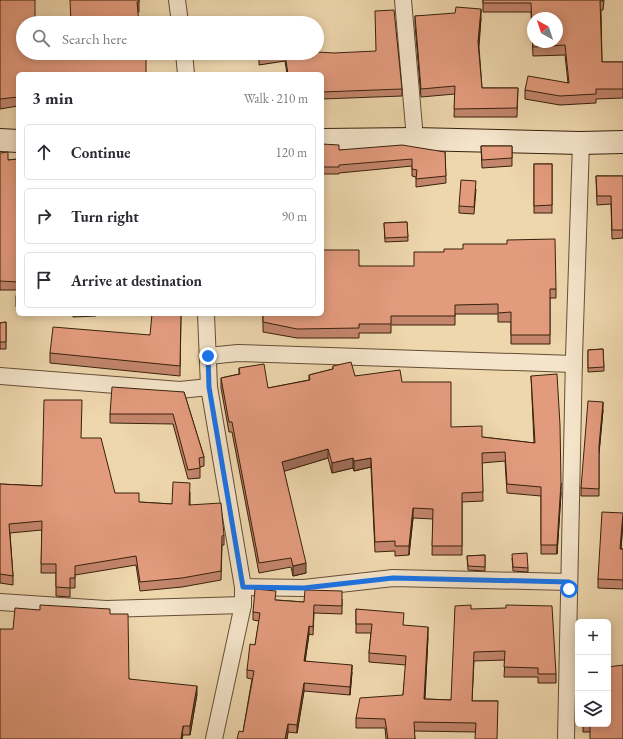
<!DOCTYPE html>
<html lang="en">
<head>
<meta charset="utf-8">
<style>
  :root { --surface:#fff; --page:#f7f7f7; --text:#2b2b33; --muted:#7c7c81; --line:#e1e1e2 }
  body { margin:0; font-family:"EB Garamond",serif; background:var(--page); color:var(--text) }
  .controls { position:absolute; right:12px; bottom:12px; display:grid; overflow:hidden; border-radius:6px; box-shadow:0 2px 10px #0003 }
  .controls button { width:36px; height:36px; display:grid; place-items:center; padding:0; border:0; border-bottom:1px solid var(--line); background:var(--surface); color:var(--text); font:20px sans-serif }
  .compass { position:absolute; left:527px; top:12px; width:36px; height:36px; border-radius:50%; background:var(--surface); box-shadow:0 2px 10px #0003; rotate:321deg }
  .stop { position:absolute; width:12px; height:12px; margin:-9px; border:3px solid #1a73e8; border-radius:50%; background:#fff }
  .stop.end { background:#1a73e8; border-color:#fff; box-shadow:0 1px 4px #0008 }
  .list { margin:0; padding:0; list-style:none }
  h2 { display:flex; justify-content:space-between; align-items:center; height:52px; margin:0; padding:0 16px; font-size:17px }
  h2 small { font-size:13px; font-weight:400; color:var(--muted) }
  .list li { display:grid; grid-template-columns:26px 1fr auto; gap:12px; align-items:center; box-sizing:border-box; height:56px; margin:0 8px 8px; padding:0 8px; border:1px solid var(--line); border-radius:6px }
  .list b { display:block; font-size:15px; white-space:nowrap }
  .list em { font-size:13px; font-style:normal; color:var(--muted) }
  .icon { flex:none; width:22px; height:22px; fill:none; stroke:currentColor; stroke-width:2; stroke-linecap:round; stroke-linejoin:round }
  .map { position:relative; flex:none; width:623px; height:739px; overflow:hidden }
  .search { position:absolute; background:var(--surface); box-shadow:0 2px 10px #0003; left:16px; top:16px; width:308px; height:44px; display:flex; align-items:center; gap:10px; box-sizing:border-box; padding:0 14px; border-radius:22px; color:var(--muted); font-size:15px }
  .panel { position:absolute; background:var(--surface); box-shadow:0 2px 10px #0003; left:16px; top:72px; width:308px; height:244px; border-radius:6px }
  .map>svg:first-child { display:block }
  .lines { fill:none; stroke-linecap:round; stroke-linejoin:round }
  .street-casing { stroke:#664e34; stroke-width:18 }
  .secondary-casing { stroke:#38210b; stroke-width:24 }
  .street { stroke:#f4e4ca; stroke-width:16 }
  .secondary { stroke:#f4e4ca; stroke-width:22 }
  .wall { fill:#c3856c; stroke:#38210b }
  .shaded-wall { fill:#9f6c58; stroke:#38210b }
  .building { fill:#e39b7e; stroke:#38210b; fill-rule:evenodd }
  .route { stroke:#1a73e8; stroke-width:5 }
</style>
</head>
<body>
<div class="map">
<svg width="623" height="739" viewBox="0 0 623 739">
  <rect width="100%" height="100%" fill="#eed6ad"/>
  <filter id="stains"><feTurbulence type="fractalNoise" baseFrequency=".005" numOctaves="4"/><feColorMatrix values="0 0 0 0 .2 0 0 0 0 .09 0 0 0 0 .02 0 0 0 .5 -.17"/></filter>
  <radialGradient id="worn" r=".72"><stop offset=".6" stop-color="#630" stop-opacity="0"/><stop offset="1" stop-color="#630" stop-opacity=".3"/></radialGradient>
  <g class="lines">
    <defs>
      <g id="street">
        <polyline points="177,0 180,23"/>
        <polyline points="403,0 415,139"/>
        <polyline points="184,53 186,74"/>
        <polyline points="206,314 209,387 243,587 243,605 214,739"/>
        <polyline points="208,356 238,353 574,364"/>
        <polyline points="0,376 180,390 209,387"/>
        <polyline points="243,587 304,588 393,578 569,582"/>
        <polyline points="0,602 106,609 243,605"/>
        <polyline points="566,739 574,357 581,143"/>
      </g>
      <g id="secondary">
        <polyline points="0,140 18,141"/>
        <polyline points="322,140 415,139 581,143 623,142"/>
      </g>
    </defs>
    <use href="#street" class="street-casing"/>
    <use href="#secondary" class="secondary-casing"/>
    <use href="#street" class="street"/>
    <use href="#secondary" class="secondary"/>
  </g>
  <g class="wall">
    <polygon points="0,0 18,74 18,106 0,109"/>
    <polygon points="139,0 139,12 71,23"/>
    <polygon points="483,0 604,0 603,10 601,10 602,62 623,62 623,98 596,99 596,103 560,105 525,99 525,90 568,83 565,55 533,56 531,12 483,12"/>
    <polygon points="415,16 481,18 479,47 482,88 518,88 517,117 454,117 455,94 421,97 415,25"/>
    <polygon points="259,53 317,53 402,89 402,96 322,99 322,74 287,74 285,61 259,65"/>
    <polygon points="322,144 339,150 445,152 446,183 416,187 416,177 412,176 412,166 339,173 339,174 322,174"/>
    <polygon points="481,146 512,146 512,166 482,168"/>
    <polygon points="0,153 8,160 18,159 18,307 16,307 16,298 17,290 0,290"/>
    <rect x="534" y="164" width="18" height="49"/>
    <polygon points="596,176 623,176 623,238 612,239 611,204 597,205"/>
    <polygon points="476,189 474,214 459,213 459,206"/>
    <polygon points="407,222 408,241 385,242 384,223"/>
    <polygon points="359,266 556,289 556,298 550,298 550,344 511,344 511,322 498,322 498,314 455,314 455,325 391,325 391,333 359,333 359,338 297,338 263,332 263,314"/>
    <polygon points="73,314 96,314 96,316 73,317"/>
    <polygon points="181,314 180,376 50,363 50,353 150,335"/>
    <polygon points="6,322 6,349 0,349 0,323"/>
    <polygon points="603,349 604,371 588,372 588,350"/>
    <polygon points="333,366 355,376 402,382 451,427 482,437 534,443 531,376 561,493 557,554 541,554 541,496 507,493 505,461 482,463 483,501 462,502 462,555 432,555 433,519 413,518 409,555 395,556 395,551 375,552 371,467 354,471 353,468 332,473 328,458 284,471 306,573 293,576 291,567 259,573 232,432 229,432 221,388 221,378 239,374 239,368 268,388 309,380 309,375 333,369"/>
    <polygon points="184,392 204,457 204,466 200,467 200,478 188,479 173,424 110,423 110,414"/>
    <polygon points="603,410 599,453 599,496 581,496 581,488"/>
    <polygon points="81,438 115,493 139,502 172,504 190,492 190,505 224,535 224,545 222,545 221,580 182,587 140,591 136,565 75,575 75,588 70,588 70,597 56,596 56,573 41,573 42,530 10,533 13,576 13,585 0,583 0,484 42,486"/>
    <polygon points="623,522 621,549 623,549 623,589 598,588 598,579"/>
    <polygon points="485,555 485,571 468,570 467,556"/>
    <polygon points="512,558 528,568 528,572 513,571"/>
    <polygon points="342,599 342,614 314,613 313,635 309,634 305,661 352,672 350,695 304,691 297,733 288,732 287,739 237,739 243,732 252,679 247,678 247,670 255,645 259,621 253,620 253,612 276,600 304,602"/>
    <polygon points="356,609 403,625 428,637 425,699 451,700 471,609 556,674 556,683 538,683 538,677 504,677 505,660 474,661 472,701 498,701 476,732 414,731 415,739 386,739 385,728 356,728 356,718 403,695 406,665 369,662 369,653 371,633 356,633"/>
    <polygon points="40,610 110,614 129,679 197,694 190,735 183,735 182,739 0,739 13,629"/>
    <polygon points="583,724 608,724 590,732 583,732"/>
  </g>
  <g class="shaded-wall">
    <polygon points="481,9 481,18 478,51 478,42"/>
    <polygon points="603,402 603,410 599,453 599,446"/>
    <polygon points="328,449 328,458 282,472 282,462"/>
    <polygon points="353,458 353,468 332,473 332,463"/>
    <polygon points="371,458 371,467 354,471 354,461"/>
    <polygon points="561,483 561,493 557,554 557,545"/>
    <polygon points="413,508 413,518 409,555 409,546"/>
    <polygon points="623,513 623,522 620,558 620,549"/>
    <polygon points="306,563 306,573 293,576 293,566"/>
    <polygon points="309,626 309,634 304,669 304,661"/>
    <polygon points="428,627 428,637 424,708 424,699"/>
    <polygon points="352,665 352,672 350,695 350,687"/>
    <polygon points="304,683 304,691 297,733 297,725"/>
    <polygon points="197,686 197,694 190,735 190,726"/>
    <polygon points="288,724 288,732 287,739 285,739"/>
    <polygon points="183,726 182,739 181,739"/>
  </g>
  <g class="building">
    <polygon points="0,0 35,0 35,23 23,23 23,53 140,53 141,57 146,57 146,74 18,74 18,97 0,99"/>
    <polygon points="70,0 139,0 139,2 137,2 139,23 71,23"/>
    <path d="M483 0H603V1H600L602 62H623V89H596V94L560 96 525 90 528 76 569 83 565 45 533 47 531 3H483ZM533 18H557V42H533Z"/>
    <polygon points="456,7 481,9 478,42 482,88 518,88 517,108 454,109 455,86 421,89 415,16 455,13"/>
    <polygon points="394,10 402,89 322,92 322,74 288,74 285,55 259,59 259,53 317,53 317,52 334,53 376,51 375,11"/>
    <polygon points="322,144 339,145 339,150 402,145 445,152 446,176 416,179 417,170 412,169 412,159 339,165 339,167 322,167"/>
    <polygon points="481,146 512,146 512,158 482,160"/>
    <polygon points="8,152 8,160 18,159 18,282 0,281 0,153"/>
    <polygon points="534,164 552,164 552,205 534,206"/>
    <polygon points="596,176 623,176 623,230 612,230 611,196 597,196"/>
    <polygon points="461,180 476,181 474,207 459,206"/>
    <polygon points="407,222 408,237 385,238 384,223"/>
    <polygon points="555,239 556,289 550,289 550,335 511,335 511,312 498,313 498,304 455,305 455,316 391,316 391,324 359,324 359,328 297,329 263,322 263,314 322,314 322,250 359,250 359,266 414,266 414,252 444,252 444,249 463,249 463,244 507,244 507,240"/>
    <polygon points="18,285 18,298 16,298"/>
    <polygon points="152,314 181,314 180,366 50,353 53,327 150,335"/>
    <polygon points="6,322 6,342 0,342 0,323"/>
    <polygon points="603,349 604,367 588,368 588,350"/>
    <polygon points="351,362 355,376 400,370 402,382 451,382 451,427 482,426 482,437 535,443 531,376 557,374 560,425 561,483 557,545 541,545 541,487 507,484 505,452 482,453 483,492 462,493 462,546 432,546 433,509 413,508 409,546 395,546 395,541 375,542 371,458 354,461 353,458 332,463 328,449 282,462 306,563 293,566 291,558 259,563 232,422 229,422 221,378 240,374 239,368 264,364 268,388 310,380 309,375 333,369 333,366"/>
    <polygon points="112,387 184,392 204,457 199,458 200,468 188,470 173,414 110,414"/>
    <polygon points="44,400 82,400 81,438 101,438 115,493 139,493 139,502 172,504 173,482 190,483 189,505 221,503 224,535 222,536 221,571 182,578 140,582 136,556 75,566 75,578 70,578 70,588 56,587 56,564 41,564 42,521 9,524 13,576 0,574 0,484 42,486"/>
    <polygon points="588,401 603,402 599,446 599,489 581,488"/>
    <polygon points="602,512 623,513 620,549 623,549 623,580 598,579"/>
    <polygon points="527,553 528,568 513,567 512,554"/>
    <polygon points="485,555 485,567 468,566 467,556"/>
    <polygon points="255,589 276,591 275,600 304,602 305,590 342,591 342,606 314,605 313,627 309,626 304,661 352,665 350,687 304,683 297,725 288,724 285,739 237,739 239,731 243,732 254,671 247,670 250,644 255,645 260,613 253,612"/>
    <polygon points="40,605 110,609 110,614 128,614 129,679 197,686 190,726 183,726 181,739 0,739 0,629 13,629 15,608 40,610"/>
    <polygon points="471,605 471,609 506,608 506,605 552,606 556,674 538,674 538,668 504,667 505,651 474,652 472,701 498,701 497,739 475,739 476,723 414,722 415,739 388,739 385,719 356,718 360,698 403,695 406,656 369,653 372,624 356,624 356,609 404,613 403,625 428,627 424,699 451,700 455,606"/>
    <polygon points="623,665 623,739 590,739 590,724 608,724 608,667"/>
  </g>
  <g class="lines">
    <polyline class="route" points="208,356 209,387 243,587 304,588 393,578 569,582 569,589"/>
  </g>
  <rect width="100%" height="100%" filter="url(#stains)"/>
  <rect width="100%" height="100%" fill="url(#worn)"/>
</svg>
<div class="controls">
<button>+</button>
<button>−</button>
<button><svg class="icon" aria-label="layers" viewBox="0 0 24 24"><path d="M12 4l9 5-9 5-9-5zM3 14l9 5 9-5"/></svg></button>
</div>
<svg class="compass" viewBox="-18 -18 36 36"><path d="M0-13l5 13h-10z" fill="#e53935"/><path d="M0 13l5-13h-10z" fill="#7c7c81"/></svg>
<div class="stop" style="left:569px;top:589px"></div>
<div class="stop end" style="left:208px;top:356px"></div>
<div class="search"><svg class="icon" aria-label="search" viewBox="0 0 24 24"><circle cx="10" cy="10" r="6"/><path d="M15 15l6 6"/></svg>Search here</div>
<section class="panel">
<h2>3 min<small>Walk · 210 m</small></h2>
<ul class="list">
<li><svg class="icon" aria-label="ahead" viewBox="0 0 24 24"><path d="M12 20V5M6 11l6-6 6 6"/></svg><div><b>Continue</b></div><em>120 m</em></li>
<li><svg class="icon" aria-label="right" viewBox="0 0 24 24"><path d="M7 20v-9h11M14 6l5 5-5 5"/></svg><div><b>Turn right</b></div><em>90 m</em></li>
<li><svg class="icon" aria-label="arrive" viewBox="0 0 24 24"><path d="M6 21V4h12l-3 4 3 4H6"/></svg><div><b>Arrive at destination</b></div></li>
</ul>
</section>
</div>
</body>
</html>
